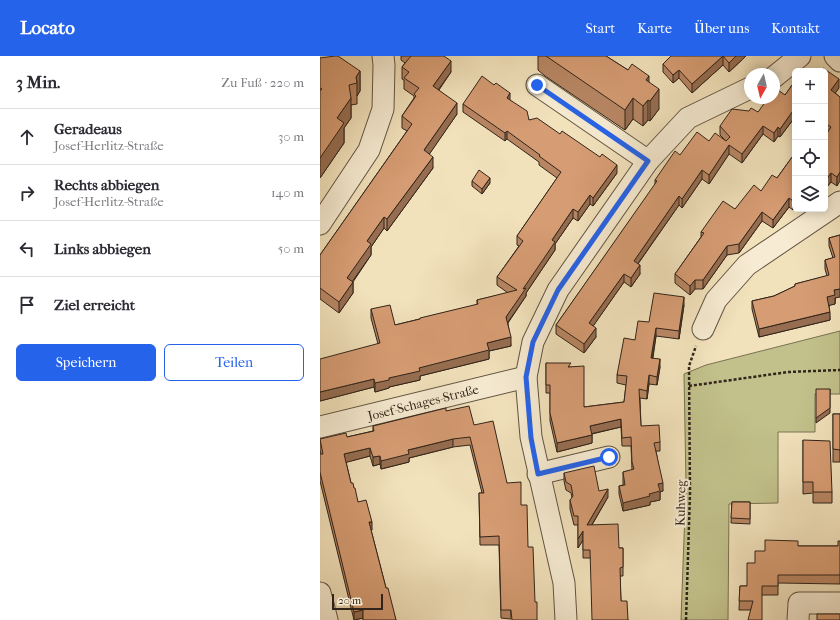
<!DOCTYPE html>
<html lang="de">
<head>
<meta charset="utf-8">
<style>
  :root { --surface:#fff; --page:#f2f2f3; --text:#2b2b33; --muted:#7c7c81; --line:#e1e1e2; --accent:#2563eb }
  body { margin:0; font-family:"IM FELL French Canon",serif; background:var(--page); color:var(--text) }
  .controls { position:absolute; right:12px; top:12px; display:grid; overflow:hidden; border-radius:6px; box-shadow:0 2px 10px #0003 }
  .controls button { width:36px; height:36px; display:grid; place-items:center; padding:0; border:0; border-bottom:1px solid var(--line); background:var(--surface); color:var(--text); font:20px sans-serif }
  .compass { position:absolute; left:424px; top:12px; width:36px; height:36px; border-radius:50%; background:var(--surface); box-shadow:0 2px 10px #0003; rotate:188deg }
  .scale { position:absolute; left:12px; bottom:10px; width:51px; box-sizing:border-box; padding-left:4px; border:2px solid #31241a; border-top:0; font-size:11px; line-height:14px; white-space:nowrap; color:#31241a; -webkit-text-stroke:3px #f7ecd3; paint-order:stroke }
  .stop { position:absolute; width:12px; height:12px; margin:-9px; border:3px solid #2563eb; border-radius:50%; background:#fff }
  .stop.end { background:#2563eb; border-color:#fff; box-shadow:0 1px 4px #0008 }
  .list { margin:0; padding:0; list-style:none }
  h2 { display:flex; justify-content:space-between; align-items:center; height:52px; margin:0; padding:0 16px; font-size:17px }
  h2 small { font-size:13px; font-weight:400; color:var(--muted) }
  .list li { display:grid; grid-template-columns:26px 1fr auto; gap:12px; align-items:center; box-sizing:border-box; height:56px; padding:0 16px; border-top:1px solid var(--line) }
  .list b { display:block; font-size:15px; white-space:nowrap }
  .list p { margin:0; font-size:13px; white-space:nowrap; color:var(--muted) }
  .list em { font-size:13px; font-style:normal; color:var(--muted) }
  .actions { display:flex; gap:8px; padding:12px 16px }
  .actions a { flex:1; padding:9px 0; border:1px solid var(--accent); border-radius:6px; text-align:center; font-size:14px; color:var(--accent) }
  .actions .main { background:var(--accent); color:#fff }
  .icon { flex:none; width:22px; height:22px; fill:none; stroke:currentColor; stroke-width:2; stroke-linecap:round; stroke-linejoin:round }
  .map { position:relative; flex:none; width:520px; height:564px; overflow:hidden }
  header { display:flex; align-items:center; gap:24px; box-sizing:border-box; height:56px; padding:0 20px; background:var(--accent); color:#fff }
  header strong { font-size:19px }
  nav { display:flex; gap:22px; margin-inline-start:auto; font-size:14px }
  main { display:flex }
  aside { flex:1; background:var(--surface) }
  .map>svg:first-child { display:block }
  .green { fill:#c2c18b; stroke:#7a7252 }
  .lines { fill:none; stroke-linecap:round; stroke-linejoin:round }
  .minor-casing { stroke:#615442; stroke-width:23 }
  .path { stroke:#31241a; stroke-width:2.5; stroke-dasharray:3 2; stroke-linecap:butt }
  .minor { stroke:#f7ecd3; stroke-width:21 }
  .wall { fill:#b88663; stroke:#31241a }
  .shaded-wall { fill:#966d50; stroke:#31241a }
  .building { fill:#d69c73; stroke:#31241a }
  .route { stroke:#2563eb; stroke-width:5 }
  .labels { text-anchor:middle; stroke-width:4; stroke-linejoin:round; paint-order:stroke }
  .street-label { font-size:13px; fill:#31241a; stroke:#f7ecd3 }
</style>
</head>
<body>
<header>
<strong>Locato</strong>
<nav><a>Start</a><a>Karte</a><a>Über uns</a><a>Kontakt</a></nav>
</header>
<main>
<aside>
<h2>3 Min.<small>Zu Fuß · 220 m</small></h2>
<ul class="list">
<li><svg class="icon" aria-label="ahead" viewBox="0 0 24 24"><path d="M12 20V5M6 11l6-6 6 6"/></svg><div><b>Geradeaus</b><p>Josef-Herlitz-Straße</p></div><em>30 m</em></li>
<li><svg class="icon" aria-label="right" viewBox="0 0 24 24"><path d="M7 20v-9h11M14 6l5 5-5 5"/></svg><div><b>Rechts abbiegen</b><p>Josef-Herlitz-Straße</p></div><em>140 m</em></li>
<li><svg class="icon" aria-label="left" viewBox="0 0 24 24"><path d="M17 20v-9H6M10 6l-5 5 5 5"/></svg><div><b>Links abbiegen</b></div><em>50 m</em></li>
<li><svg class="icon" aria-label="arrive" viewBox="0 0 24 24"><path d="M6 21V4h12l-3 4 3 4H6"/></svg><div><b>Ziel erreicht</b></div></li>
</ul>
<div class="actions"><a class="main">Speichern</a><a>Teilen</a></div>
</aside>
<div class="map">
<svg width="520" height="564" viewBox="0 0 520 564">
  <rect width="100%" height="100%" fill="#f2e2bc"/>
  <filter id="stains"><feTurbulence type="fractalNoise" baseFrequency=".005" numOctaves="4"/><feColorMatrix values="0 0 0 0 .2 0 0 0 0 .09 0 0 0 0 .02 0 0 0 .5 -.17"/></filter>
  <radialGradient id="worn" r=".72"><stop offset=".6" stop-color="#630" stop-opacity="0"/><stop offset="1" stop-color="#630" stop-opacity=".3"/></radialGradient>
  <polygon class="green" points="520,275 520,338 495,338 495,376 458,376 458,447 409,448 408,564 361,564 366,428 364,318 386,309"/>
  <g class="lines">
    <defs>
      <g id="minor">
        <polyline points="515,0 520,5"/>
        <polyline points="454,21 480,0"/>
        <polyline points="217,29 328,105"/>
        <polyline points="0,168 49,94 63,53 64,9 63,0"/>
        <polyline points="383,273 396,244 427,209 520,146"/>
        <polyline points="0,371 206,321"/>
        <polyline points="218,418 289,401"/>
        <polyline points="0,537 7,564"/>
        <polyline points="246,564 244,527 211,381 206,321 213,286 238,234 328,105 368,62 430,32"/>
        <polyline points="478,564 479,547 520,547"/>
      </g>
    </defs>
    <use href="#minor" class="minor-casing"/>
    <g class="path">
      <polyline points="369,330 468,316 520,314"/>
      <polyline points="366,564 370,437 369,310 376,290"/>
    </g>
    <use href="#minor" class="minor"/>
  </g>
  <g class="wall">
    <polygon points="81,0 124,0 131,16 119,34 137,58 109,98 113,112 67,175 64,172 51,191 51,199 33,226 33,237 19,257 0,243 0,199 87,75 82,72 82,60 94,42 94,40 84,33 84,24 82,23 82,11 85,7 81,4"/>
    <polygon points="218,0 286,0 308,14 329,26 339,53 330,65 328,64 323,70 313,63 305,74 225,20 218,14"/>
    <polygon points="351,0 426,0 409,16 403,9 372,37 359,22 353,27 343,16 343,8"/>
    <polygon points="0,2 40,15 40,35 37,40 37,48 31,49 31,62 24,72 24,87 0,122"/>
    <polygon points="505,15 519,32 515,37 520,41 517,130 511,126 506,132 505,132 505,80 507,77 505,76"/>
    <polygon points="475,25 475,61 460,81 458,80 454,86 443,78 422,107 409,98 389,128 382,123 362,152 359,149 318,208 320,218 311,231 304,226 273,270 276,281 264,297 236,278 236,269 335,129 335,124 360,99 389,85 405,84 400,79 400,70 438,56 465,39"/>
    <polygon points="190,44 209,64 297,117 273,150 270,148 258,165 253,162 235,188 235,194 206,237 206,240 188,267 191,290 169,295 169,303 100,320 100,324 69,331 69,332 55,336 54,331 0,345 58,288 51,262 51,253 75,269 157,249 157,244 188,237 177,229 177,221 199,190 197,189 197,180 237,122 219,109 219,106 187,83 185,85 143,56 143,48"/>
    <polygon points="475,97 473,154 469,151 453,172 442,165 419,197 407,199 383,233 375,233 370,239 355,227 355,218 381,181 381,176 415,153 441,135 457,122"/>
    <polygon points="152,125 170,127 162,138 152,130"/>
    <polygon points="520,179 515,248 509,249 510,264 439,281 432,253 432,245 454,240 475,230 475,228 507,220 505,213 505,204 513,202 509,190 509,182"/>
    <polygon points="364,249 359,283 336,280 333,302 340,311 337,329 329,328 327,343 320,342 321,370 340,386 340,395 336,395 343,435 340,436 340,444 330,446 330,449 303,455 299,438 299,430 303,429 303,416 312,414 311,390 302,390 301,371 272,378 272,387 237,396 230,365 230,337 226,337 226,307 251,311 264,351 304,346 306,329 297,327 297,319 315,284 329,266"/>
    <polygon points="126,355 154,369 187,427 191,563 181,562 179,489 160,489 159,437 162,437 150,389 133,391 89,402 89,406 61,413 60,408 53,410 50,400 26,406 31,427 38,446 52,474 51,474 66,532 76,564 43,564 43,562 34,564 0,425 0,398 1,398 0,394 0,383 27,381 53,375 53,370"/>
    <rect x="513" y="358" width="7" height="48"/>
    <polygon points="483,384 512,436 512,447 493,447 493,437 483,438"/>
    <polygon points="244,417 279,435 288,441 272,469 299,492 303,492 303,520 300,520 301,545 308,564 270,502 263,502 263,484 258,492 258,469 254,469 250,453 250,444 252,442 251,437 246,434 244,425"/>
    <polygon points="412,446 430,446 430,468 411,467"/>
    <polygon points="520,485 520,528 458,527 458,539 442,539 430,554 419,554 420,530 427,530 435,507 445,495 478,490 518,490"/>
  </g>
  <g class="shaded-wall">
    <polygon points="403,0 403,9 372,37 372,28"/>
    <polygon points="416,0 426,0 409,16 409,7"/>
    <polygon points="131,5 131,16 113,41 113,30"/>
    <polygon points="359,14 359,22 353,27 353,19"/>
    <polygon points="40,15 40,35 37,40 37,27 36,21"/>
    <polygon points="329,20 329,40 326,24"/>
    <polygon points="519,23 519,32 511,43 511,34"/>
    <polygon points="339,33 339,53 330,65 330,45"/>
    <polygon points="190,37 190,45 187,42"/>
    <polygon points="31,42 31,62 24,72 24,87 0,122 0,102 17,62"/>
    <polygon points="313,42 313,63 305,74 305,54"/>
    <polygon points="328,44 328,64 323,70 323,50"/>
    <polygon points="137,47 137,58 104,106 104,94"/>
    <polygon points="475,52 475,61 460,81 460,73"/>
    <polygon points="443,70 443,78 422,107 422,98"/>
    <polygon points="458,71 458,80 454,86 454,77"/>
    <polygon points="187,75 187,83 185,85 185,77"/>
    <polygon points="409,89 409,98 389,128 389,119"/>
    <polygon points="113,101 113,112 67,175 67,163"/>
    <polygon points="297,109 297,117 273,150 273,142"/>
    <polygon points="382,114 382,123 362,152 362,143"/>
    <polygon points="520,116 520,125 517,130 517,121"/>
    <polygon points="511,117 511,126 506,132 506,124"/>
    <polygon points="170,122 170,127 162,138 162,133"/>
    <polygon points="270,139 270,148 258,165 258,156"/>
    <polygon points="359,140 359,149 314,213 314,205"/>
    <polygon points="469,142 469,151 453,172 453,164"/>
    <polygon points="475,142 475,151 473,154 473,145"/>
    <polygon points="253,153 253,162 235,188 235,194 206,237 206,240 186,269 186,261 232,184"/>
    <polygon points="442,156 442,165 419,197 419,188"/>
    <polygon points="64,161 64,172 51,191 51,199 27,233 27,222 47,185"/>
    <polygon points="407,190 407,199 383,233 383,224"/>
    <polygon points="320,209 320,218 311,231 311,222"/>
    <polygon points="304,218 304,226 269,276 269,267"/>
    <polygon points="375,224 375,233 370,239 370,230"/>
    <polygon points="33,226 33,237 19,257 19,246"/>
    <polygon points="520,233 520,241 515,242 515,248 507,250 507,241 514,234"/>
    <polygon points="364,241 364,249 359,283 359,275"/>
    <polygon points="510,256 510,264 439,281 439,273"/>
    <polygon points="276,272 276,281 264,297 264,288"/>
    <polygon points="336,272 336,280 331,310 331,302"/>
    <polygon points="191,281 191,290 169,295 169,303 100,320 100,324 69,331 69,332 55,336 55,327 167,287"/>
    <polygon points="340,303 340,311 337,329 337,321"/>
    <polygon points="329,319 329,328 327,343 327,335"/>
    <polygon points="54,323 54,331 0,345 0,336"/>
    <polygon points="510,333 510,357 496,367 496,362"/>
    <polygon points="301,363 301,371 270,378 270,370"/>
    <polygon points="272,379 272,387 237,396 237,387"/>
    <polygon points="133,383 133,391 89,402 89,406 61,413 61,405 88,394"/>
    <polygon points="50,392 50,400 24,407 24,398"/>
    <polygon points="60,400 60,408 53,410 53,401"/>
    <polygon points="343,427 343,435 340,436 340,444 330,446 330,449 303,455 303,447 329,438 338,428"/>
    <polygon points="288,433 288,441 267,477 267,469"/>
    <polygon points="49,466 52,466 52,474 49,475"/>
    <polygon points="263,475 263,484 258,492 258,483"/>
    <polygon points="43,554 43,562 34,564 34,556"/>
  </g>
  <g class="building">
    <polygon points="15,0 18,0 40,15 36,21 37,27 29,29 31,42 17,62 24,67 0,102 0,35 2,33 0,32 0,2"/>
    <polygon points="91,0 124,0 131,5 113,30 137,47 104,94 113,101 67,163 64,161 47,185 51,188 27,222 33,226 19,246 0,232 0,199 92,68 82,60 96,40 94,38 99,32 84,22 89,16 82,11"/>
    <polygon points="226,0 286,0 308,14 312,8 329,20 326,24 339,33 330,45 328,44 323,50 313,42 305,54"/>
    <polygon points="351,0 403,0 372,28 359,14 353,19 343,8"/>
    <polygon points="403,0 416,0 409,7"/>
    <polygon points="503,12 519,23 511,34 520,41 520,116 517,121 511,117 506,124 505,123 505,80 511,71 505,67 505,15 501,15"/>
    <polygon points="162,20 174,29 176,27 190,37 187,42 207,55 209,64 217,62 240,78 242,75 280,101 282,98 297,109 273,142 270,139 258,156 253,153 232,184 235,186 203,233 206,232 186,261 191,281 167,287 169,294 99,312 100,315 69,322 69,324 55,327 54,323 0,336 0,303 60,287 51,253 70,249 75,269 100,263 100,262 158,248 157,244 197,234 177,221 203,185 197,180 241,116 219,100 220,99 187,75 185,77 143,48"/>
    <polygon points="475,25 475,52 460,73 458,71 454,77 443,70 422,98 409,89 389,119 382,114 362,143 359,140 314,205 320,209 311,222 304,218 269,267 276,272 264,288 236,269 337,125 335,124 355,95 360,99 377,76 389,85 395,77 406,85 410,81 400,70 412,53 429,55 431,52 438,56 448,42 454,42 454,33 455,32 465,39"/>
    <polygon points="475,97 475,142 473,145 469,142 453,164 442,156 419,188 407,190 383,224 375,224 370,230 355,218 384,177 381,176 403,145 415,153 434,129 441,135 452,119 457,122"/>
    <polygon points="159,114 170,122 162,133 152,125"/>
    <polygon points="520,179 520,233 514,234 515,239 507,241 510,256 439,273 432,245 454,240 475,230 475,228 509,219 505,204 515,201 509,182"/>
    <polygon points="334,237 364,241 359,275 336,272 331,302 340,303 337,321 329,319 327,335 319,333 321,370 339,369 340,386 334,387 343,427 338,428 340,435 329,438 330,440 303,447 299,430 305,429 303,416 314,413 312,406 311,381 302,382 301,363 270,370 272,379 237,387 230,357 230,329 226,329 226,307 251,307 248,311 264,310 264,351 304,346 307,320 297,319 304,282 315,284 318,265 329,266"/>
    <polygon points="496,333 510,333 510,352 496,362"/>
    <polygon points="149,350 154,369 173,365 187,427 201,426 201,449 207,449 208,491 213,491 215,546 217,546 217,564 192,564 191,554 181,554 179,480 160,481 159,437 164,437 150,381 133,383 88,394 89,398 61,405 60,400 53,401 50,392 24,398 31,427 33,427 34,432 35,432 38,446 46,444 52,466 49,466 66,532 68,532 76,564 43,564 43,554 34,556 0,416 0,398 3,398 0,383 26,377 27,381 54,375 53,370 126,352 126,355"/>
    <polygon points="513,358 520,358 520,394 513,393"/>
    <polygon points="483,384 510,385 512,436 493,436 493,426 483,426"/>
    <polygon points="274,410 279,435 288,433 267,469 298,468 299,492 303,492 303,511 300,512 301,545 307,545 308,564 272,564 270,494 263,494 263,475 258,483 258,460 254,460 250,444 253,440 251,429 246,426 244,417"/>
    <polygon points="412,446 430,446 430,463 411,462"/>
    <polygon points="445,484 478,485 478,490 518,490 518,485 520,485 520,519 458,519 458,530 442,530 442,564 428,564 433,545 419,545 420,530 427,530 427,507 435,507 435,495 445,495"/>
    <rect x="497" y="558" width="23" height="6"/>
  </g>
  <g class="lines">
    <polyline class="route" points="217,29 328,105 238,234 213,286 206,321 211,382 218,418 289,401"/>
  </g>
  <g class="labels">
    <g class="street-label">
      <text transform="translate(103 346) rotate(-14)" y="5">Josef-Schages-Straße</text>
      <text transform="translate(360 447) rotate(-89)" y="5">Kuhweg</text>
    </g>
  </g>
  <rect width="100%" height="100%" filter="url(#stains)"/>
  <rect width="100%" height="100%" fill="url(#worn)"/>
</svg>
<div class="controls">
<button>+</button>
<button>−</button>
<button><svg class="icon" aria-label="locate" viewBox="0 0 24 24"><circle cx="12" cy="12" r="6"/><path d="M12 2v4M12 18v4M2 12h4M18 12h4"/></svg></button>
<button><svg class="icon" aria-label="layers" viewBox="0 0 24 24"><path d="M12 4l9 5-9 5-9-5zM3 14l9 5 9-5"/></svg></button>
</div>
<svg class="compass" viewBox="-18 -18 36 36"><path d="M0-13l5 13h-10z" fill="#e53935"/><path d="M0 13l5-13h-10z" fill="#7c7c81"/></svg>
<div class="scale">20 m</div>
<div class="stop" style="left:289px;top:401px"></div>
<div class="stop end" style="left:217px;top:29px"></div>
</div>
</main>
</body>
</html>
